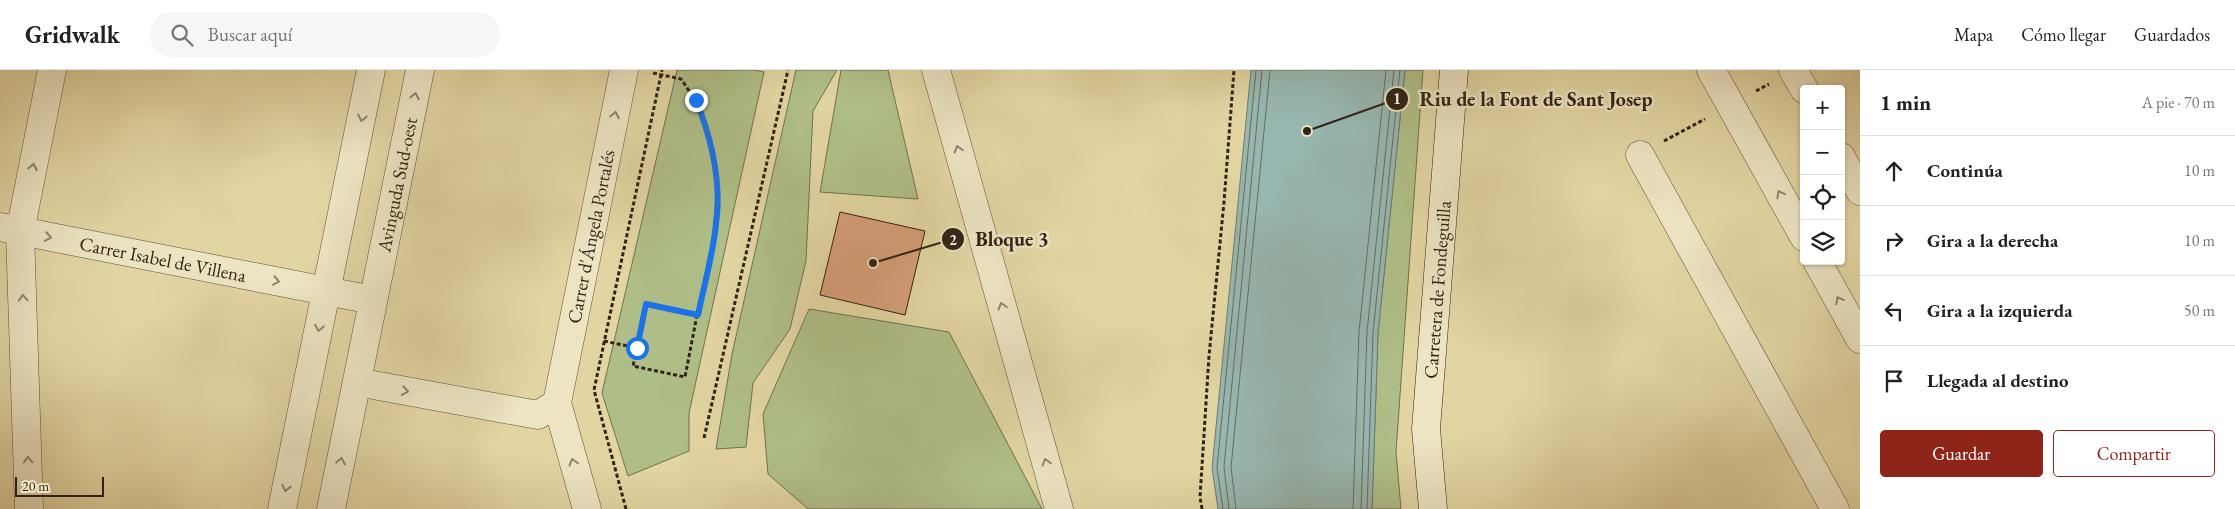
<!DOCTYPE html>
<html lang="es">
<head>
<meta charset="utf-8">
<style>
  :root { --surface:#fff; --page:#f6f6f6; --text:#202124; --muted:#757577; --line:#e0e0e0; --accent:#8f2418 }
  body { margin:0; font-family:"EB Garamond",serif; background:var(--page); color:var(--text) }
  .controls { position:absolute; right:15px; top:15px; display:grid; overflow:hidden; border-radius:5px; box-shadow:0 1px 4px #0004 }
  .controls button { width:45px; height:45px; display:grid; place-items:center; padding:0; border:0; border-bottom:1px solid var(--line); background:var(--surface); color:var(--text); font:25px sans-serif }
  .scale { position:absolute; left:15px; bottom:12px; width:89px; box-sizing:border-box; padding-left:5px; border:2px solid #312416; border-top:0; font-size:14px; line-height:18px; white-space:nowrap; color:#312416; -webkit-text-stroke:4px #ece4c3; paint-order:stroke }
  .stop { position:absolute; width:15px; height:15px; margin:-11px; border:4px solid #1a73e8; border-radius:50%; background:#fff }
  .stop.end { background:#1a73e8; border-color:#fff; box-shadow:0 1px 5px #0008 }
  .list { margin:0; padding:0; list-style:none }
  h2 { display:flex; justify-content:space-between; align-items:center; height:65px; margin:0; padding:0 20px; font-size:21px }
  h2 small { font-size:16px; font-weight:400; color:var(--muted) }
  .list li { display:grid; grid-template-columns:32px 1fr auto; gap:15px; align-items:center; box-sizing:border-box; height:70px; padding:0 20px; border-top:1px solid var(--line) }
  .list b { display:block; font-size:19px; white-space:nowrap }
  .list em { font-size:16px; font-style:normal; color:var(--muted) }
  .actions { display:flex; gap:10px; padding:15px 20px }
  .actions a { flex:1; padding:11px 0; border:1px solid var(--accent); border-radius:5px; text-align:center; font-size:18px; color:var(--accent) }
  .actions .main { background:var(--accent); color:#fff }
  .icon { flex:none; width:28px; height:28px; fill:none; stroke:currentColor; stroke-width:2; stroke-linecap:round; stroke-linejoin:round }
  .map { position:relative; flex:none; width:1860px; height:439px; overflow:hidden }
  header { display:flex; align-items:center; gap:30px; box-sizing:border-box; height:70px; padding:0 25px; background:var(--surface); border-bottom:1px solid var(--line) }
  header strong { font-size:24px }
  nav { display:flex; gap:28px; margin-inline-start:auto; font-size:18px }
  .search { width:350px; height:45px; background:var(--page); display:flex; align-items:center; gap:12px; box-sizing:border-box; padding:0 18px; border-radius:28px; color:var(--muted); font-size:19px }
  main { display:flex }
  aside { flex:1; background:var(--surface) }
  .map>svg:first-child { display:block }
  .green { fill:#afbe88; stroke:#70714f }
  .water { fill:#97b6af; stroke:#6e7c72 }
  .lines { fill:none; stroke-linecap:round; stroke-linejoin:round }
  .shore { stroke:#646d62; stroke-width:1 }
  .building { fill:#d59d77; stroke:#312416 }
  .minor-casing { stroke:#5d5039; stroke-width:29 }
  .tertiary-casing { stroke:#5d5039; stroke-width:29 }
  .secondary-casing { stroke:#312416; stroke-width:29 }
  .path { stroke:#312416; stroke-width:3; stroke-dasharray:4 2.5; stroke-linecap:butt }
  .minor { stroke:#ece4c3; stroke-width:28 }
  .tertiary { stroke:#ece4c3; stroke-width:28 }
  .secondary { stroke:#ece4c3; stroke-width:28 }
  .oneway { stroke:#8e846c }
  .route { stroke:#1a73e8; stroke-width:6 }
  .labels { text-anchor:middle; stroke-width:5; stroke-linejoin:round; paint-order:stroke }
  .street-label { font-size:19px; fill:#312416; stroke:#ece4c3 }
  .leader { fill:none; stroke:#312416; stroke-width:2 }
  .callout-dot { fill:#312416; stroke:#ece4c3; stroke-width:2 }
  .mark-label { font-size:15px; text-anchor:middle; font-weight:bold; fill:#fff }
  .callout-label { font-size:20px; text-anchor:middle; font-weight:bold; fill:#312416; stroke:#ece4c3; stroke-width:5; stroke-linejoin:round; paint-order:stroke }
</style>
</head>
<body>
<header>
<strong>Gridwalk</strong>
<div class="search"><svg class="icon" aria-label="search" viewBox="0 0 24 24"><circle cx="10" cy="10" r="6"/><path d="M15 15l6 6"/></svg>Buscar aquí</div>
<nav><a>Mapa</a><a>Cómo llegar</a><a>Guardados</a></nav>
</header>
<main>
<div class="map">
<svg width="1860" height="439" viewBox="0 0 1860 439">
  <rect width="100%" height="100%" fill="#e2d5a2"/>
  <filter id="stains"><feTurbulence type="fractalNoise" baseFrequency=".004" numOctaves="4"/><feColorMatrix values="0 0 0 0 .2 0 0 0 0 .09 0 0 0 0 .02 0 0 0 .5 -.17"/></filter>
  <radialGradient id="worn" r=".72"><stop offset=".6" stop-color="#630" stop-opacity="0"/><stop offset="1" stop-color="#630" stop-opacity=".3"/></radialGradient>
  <g class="green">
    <polygon points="677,0 754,0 764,2 689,343 689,381 628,406 602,323"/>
    <polygon points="796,0 837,0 813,41 806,191 790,259 753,313 746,377 716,379 732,284"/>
    <polygon points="841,0 888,0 918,129 820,122"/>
    <polygon points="1405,0 1423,0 1396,382 1401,439 1372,439 1378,263"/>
    <polygon points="809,239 949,262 1042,439 808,439 768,404 763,344"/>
  </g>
  <polygon class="water" points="1251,0 1405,0 1378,263 1372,439 1218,439 1212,398"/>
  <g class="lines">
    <g class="shore">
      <polyline points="1223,439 1217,398 1256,0"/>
      <polyline points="1229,439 1224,397 1262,0"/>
      <polyline points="1236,439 1231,397 1270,0"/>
      <polyline points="1353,439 1359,262 1386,0"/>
      <polyline points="1361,439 1367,262 1394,0"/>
      <polyline points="1367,439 1373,263 1400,0"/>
    </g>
  </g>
  <polygon class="building" points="840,142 925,161 905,245 820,225"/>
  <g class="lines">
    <defs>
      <g id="minor">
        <polyline points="936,0 1059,439"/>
        <polyline points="1711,0 1804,167"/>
        <polyline points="1793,0 1804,19"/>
        <polyline points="1640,85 1835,439"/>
        <polyline points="1841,87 1860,121"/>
        <path id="s1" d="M0 157 326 221"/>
        <polyline points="1817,191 1860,269"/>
        <polyline points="357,312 538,345 557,333"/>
        <polyline points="29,439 20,162 52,0"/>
        <path id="s2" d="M587 439 557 333 624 0"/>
      </g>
      <g id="tertiary">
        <polyline points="326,221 373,230"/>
        <polyline points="282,439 371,0"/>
        <path id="s3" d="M331 439 420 0"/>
      </g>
      <g id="secondary">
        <path id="s4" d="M1433 439 1426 359 1454 0"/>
      </g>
    </defs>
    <use href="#minor" class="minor-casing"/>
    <use href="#tertiary" class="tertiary-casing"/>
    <use href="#secondary" class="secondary-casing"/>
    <g class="path">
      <path d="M653 3 681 9C736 85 716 161 697 245"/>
      <polyline points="1756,21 1769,14"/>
      <polyline points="1664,71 1705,49"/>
      <polygon points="646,234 697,245 685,307 633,296"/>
      <polyline points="604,271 637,278"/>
      <polyline points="704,368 788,0"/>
      <polyline points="626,439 594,320 662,0"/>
      <polyline points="1202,439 1200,427 1209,286 1224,132 1234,0"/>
    </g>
    <use href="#minor" class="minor"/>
    <use href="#tertiary" class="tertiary"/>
    <use href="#secondary" class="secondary"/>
  </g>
  <defs><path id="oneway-chevron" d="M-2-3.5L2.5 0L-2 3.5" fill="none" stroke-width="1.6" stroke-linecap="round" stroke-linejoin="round" transform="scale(1.25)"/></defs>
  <g class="oneway">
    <use href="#oneway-chevron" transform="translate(415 26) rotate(-78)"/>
    <use href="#oneway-chevron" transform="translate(615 45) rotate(-79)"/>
    <use href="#oneway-chevron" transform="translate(362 48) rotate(102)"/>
    <use href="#oneway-chevron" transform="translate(958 79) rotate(-106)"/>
    <use href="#oneway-chevron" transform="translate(33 97) rotate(-79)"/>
    <use href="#oneway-chevron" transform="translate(1780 124) rotate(-119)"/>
    <use href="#oneway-chevron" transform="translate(48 167) rotate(11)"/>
    <use href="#oneway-chevron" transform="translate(276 211) rotate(11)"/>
    <use href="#oneway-chevron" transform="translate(23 228) rotate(-92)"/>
    <use href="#oneway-chevron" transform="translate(1839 230) rotate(-119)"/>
    <use href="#oneway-chevron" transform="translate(1002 236) rotate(-106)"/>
    <use href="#oneway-chevron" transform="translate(319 258) rotate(101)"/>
    <use href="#oneway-chevron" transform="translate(405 321) rotate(10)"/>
    <use href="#oneway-chevron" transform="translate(28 390) rotate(-92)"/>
    <use href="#oneway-chevron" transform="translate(341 391) rotate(-79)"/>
    <use href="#oneway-chevron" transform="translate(573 392) rotate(-106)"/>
    <use href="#oneway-chevron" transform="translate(1046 392) rotate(-106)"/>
    <use href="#oneway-chevron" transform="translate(286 418) rotate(102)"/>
  </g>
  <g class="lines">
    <path class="route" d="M637 278 646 234 698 245C704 215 713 185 716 154 722 111 712 70 696 30"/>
  </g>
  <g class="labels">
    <g class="street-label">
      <text dy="7" stroke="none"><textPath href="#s3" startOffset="331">Avinguda Sud-oest</textPath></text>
      <text dy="7" stroke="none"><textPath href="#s2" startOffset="280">Carrer d'Ángela Portalés</textPath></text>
      <text dy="7" stroke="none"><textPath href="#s1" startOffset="166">Carrer Isabel de Villena</textPath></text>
      <text dy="7" stroke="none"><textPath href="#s4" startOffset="220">Carretera de Fondeguilla</textPath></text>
    </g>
  </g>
  <path class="leader" d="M1307 61L1397 29M873 193L953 169"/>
  <g class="callout-dot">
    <circle cx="1307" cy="61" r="5"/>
    <circle cx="873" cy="193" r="5"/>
    <circle cx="1397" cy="29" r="12"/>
    <circle cx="953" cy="169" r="12"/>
  </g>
  <g class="mark-label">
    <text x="1397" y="34">1</text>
    <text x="953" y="175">2</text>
  </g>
  <g class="callout-label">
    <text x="1536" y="36">Riu de la Font de Sant Josep</text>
    <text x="1012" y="176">Bloque 3</text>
  </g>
  <rect width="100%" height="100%" filter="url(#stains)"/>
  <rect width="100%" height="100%" fill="url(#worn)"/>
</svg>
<div class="controls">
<button>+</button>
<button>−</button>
<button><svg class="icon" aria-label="locate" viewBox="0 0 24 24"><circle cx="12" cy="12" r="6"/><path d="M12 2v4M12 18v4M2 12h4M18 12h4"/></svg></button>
<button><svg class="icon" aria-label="layers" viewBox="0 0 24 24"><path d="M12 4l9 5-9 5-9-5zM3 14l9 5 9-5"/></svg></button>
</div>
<div class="scale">20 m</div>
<div class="stop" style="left:637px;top:278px"></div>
<div class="stop end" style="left:696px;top:30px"></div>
</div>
<aside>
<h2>1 min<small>A pie · 70 m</small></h2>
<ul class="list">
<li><svg class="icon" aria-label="ahead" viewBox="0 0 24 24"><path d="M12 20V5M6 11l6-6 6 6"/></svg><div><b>Continúa</b></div><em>10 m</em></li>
<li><svg class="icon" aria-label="right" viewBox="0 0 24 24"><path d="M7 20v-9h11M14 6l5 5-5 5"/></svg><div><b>Gira a la derecha</b></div><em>10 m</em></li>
<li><svg class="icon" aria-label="left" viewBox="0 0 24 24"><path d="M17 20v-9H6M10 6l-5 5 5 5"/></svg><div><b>Gira a la izquierda</b></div><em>50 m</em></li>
<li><svg class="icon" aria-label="arrive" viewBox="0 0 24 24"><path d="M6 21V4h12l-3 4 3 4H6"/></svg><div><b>Llegada al destino</b></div></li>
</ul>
<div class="actions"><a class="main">Guardar</a><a>Compartir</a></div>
</aside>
</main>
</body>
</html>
